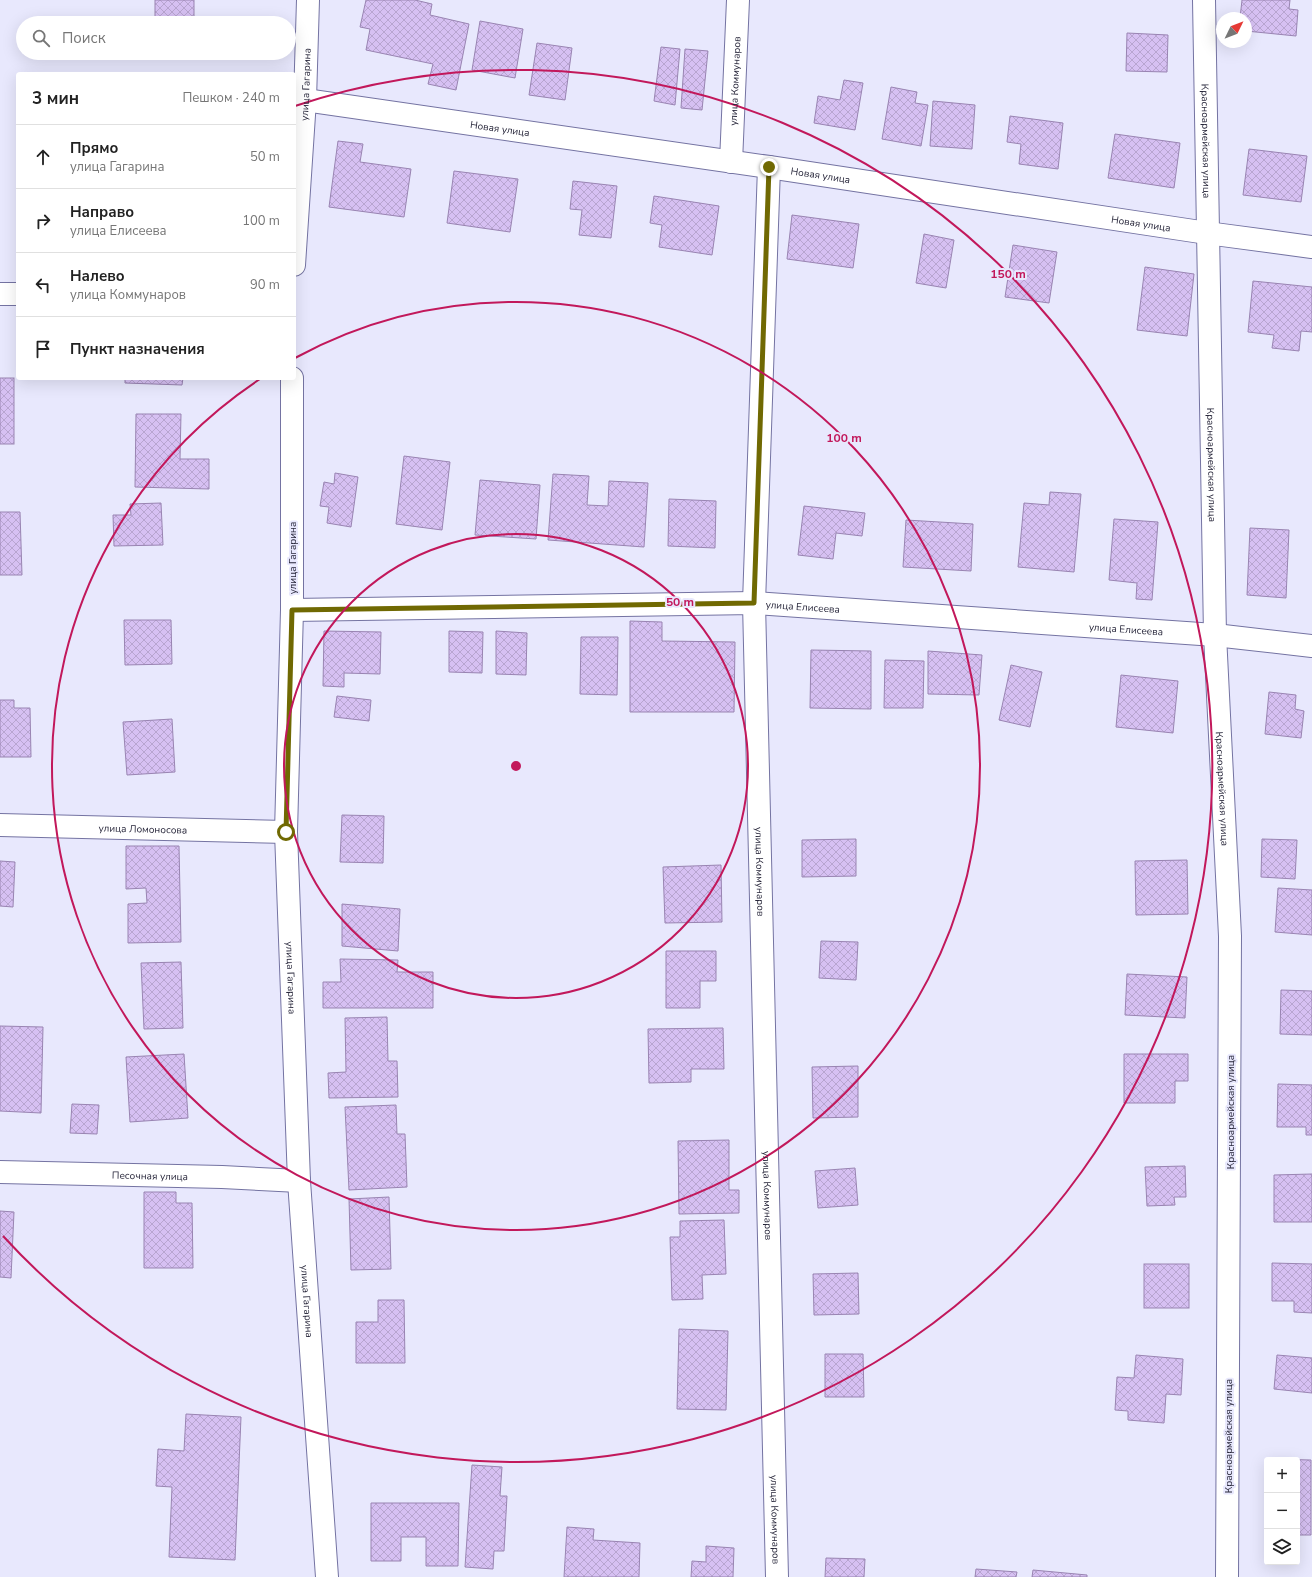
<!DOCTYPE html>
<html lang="ru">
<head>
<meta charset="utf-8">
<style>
  :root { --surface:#fff; --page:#f2f2f2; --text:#222; --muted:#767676; --line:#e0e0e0 }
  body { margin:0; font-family:"Nunito Sans",sans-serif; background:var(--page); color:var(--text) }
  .controls { position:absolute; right:12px; bottom:12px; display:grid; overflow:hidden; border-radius:4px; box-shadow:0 4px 16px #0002 }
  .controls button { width:36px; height:36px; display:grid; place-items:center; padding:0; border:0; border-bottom:1px solid var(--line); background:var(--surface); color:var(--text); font:20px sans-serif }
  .compass { position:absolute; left:1216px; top:12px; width:36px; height:36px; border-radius:50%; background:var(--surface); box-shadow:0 4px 16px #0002; rotate:47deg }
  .stop { position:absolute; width:12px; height:12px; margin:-9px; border:3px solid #706902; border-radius:50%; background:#fff }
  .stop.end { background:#706902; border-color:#fff; box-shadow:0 1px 4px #0008 }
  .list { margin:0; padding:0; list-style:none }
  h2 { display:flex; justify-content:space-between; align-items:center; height:52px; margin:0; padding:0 16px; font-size:17px }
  h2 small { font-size:13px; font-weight:400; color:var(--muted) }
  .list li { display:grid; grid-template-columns:26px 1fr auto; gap:12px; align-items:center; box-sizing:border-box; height:64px; padding:0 16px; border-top:1px solid var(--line) }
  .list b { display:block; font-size:15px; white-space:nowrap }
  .list p { margin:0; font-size:13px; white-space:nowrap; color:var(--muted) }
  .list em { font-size:13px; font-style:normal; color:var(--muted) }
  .icon { flex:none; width:22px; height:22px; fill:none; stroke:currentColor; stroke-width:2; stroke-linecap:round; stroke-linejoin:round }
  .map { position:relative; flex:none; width:1312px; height:1577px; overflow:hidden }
  .search { position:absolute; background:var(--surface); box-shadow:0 4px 16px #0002; left:16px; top:16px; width:280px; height:44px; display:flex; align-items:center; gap:10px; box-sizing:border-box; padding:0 14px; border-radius:22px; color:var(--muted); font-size:15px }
  .panel { position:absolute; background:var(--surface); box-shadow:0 4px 16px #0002; left:16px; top:72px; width:280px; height:308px; border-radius:4px }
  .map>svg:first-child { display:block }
  .building { fill:url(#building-cross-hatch); stroke:#9984b2 }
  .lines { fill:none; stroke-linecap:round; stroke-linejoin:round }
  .street-casing { stroke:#7473a2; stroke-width:24 }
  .street { stroke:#fff; stroke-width:22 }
  .route { stroke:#706902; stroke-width:5 }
  .ring { fill:none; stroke:#c2185b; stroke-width:2 }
  .labels { text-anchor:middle; stroke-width:4; stroke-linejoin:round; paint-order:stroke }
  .street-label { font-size:10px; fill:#27263a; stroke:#e8e8fd }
  .centre { fill:#c2185b; stroke:#e8e8fd; stroke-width:2 }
  .ring-label { font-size:12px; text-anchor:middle; font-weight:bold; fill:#c2185b; stroke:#e8e8fd; stroke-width:4; stroke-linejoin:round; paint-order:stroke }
</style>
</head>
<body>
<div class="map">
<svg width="1312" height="1577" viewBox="0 0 1312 1577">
  <defs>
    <pattern id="building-cross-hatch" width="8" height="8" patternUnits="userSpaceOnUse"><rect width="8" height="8" fill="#d6c0f2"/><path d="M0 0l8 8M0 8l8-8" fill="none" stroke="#b8a5d0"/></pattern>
  </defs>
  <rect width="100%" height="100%" fill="#e8e8fd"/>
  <g class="building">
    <rect x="155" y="0" width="39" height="23"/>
    <polygon points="366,0 415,0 432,4 430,15 469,24 456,90 428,84 433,64 366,50 370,29 360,27"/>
    <polygon points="1242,0 1290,0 1289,9 1298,10 1296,36 1246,31 1246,18 1240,18"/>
    <polygon points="480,21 523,29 515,78 472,70"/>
    <polygon points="1127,33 1168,35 1167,72 1126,71"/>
    <polygon points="537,43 572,48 565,100 529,95"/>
    <polygon points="661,47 680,49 675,105 654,101"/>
    <polygon points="685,49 708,51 702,110 681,108"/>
    <polygon points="844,80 863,83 855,130 814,123 818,96 840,100"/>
    <polygon points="891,87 917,92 915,103 928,105 921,146 882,139"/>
    <polygon points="933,101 975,105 972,149 930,146"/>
    <polygon points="1010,116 1063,123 1058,169 1019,164 1021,144 1007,142"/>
    <polygon points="1115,134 1180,143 1174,188 1108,178"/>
    <polygon points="338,141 363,144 360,162 411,169 404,217 329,207"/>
    <polygon points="1249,149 1307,156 1301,202 1243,195"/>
    <polygon points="454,171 518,179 510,232 447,223"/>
    <polygon points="573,181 617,186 611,238 579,235 582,210 570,209"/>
    <polygon points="654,196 719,206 712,255 659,247 662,225 650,223"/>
    <polygon points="792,215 859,224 853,268 787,259"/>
    <polygon points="924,234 954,240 946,288 916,283"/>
    <polygon points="1013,245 1057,252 1049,303 1005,297"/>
    <polygon points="1145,267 1194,274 1187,336 1137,330"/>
    <polygon points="1253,281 1312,287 1312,332 1301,331 1299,351 1272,348 1274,335 1248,332"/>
    <rect x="0" y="378" width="14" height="66"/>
    <polygon points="125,378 183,378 182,385 125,383"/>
    <polygon points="136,414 181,414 180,459 209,459 209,489 135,487"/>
    <polygon points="404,456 450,462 442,530 396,524"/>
    <polygon points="335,473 358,477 351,527 327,523 329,507 320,506 324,482 334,484"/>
    <polygon points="553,474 589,476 587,505 608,506 609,481 648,483 644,547 548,540"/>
    <polygon points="480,480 540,485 536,539 475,535"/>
    <polygon points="1050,492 1081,494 1074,572 1018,567 1024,503 1049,505"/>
    <polygon points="669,499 716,501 715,548 668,546"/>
    <polygon points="161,503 163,545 114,546 113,515 131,515 130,504"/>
    <polygon points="804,506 865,513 862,536 836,533 833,559 798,555"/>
    <polygon points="0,512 20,512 22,575 0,575"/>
    <polygon points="1114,519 1158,522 1152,600 1136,599 1137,583 1109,580"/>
    <polygon points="906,520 973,524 971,571 903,567"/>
    <polygon points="1250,528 1289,530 1286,598 1247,595"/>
    <polygon points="124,620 171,620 172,664 125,665"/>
    <polygon points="630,621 662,622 662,641 735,642 734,712 630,712"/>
    <polygon points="324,631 381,632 380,674 344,673 344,687 323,686"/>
    <polygon points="449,631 483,632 482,673 449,672"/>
    <polygon points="496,631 527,633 526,675 496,674"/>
    <polygon points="581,637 618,637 617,695 580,694"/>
    <polygon points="811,650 871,651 871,709 810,708"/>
    <polygon points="928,651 982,655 979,695 928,694"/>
    <polygon points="885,660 924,661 923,708 884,708"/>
    <polygon points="1011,665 1042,672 1030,727 999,720"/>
    <polygon points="1121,675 1178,681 1173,733 1116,727"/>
    <polygon points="1269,692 1296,695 1295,709 1304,711 1301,738 1265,734"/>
    <polygon points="337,696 371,700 369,721 334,717"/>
    <polygon points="0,700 14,700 14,708 30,708 31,757 0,757"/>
    <polygon points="172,719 175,772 127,775 123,722"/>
    <polygon points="342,815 384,816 383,863 340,862"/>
    <polygon points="856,839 856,876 802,877 802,840"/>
    <polygon points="1262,839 1297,840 1295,879 1261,877"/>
    <polygon points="126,846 179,846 181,942 128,943 128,904 147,903 146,888 126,889"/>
    <polygon points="1187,860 1188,914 1136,915 1135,861"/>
    <polygon points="0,861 15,862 13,907 0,906"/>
    <polygon points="721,865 722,922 665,923 663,867"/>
    <polygon points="1278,888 1312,890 1312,935 1275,932"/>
    <polygon points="342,904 400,909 398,951 342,946"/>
    <polygon points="821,941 858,942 856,980 819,978"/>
    <polygon points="666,951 716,951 716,981 700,981 700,1008 666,1008"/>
    <polygon points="340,959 398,960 397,972 433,972 433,1008 323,1008 323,982 341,982"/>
    <polygon points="181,962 183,1028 144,1029 141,963"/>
    <polygon points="1127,974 1187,977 1185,1018 1125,1015"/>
    <polygon points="1281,990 1312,991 1312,1035 1280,1034"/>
    <polygon points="387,1017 388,1061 397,1061 398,1097 329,1098 328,1073 346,1072 345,1018"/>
    <polygon points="0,1026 43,1027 41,1113 0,1111"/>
    <polygon points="723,1028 724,1069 691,1069 691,1082 649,1083 648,1029"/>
    <polygon points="184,1054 188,1118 130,1122 126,1057"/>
    <polygon points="1124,1054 1188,1054 1188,1081 1175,1081 1175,1103 1124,1103"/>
    <polygon points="858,1066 858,1117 813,1118 812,1067"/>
    <polygon points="1278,1084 1312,1085 1312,1135 1306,1135 1306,1127 1277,1127"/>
    <polygon points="72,1104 99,1105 97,1134 70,1133"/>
    <polygon points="396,1105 397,1134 405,1134 407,1187 349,1190 345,1107"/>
    <polygon points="729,1140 729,1190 739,1190 739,1213 679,1214 678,1141"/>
    <polygon points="1185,1166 1186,1197 1174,1197 1175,1205 1147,1206 1145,1167"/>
    <polygon points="855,1168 858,1205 818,1208 815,1171"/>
    <polygon points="1312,1174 1312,1222 1274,1222 1274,1175"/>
    <polygon points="144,1192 176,1192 176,1203 192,1203 193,1268 144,1268"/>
    <polygon points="389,1197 391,1269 351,1270 349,1199"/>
    <polygon points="0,1211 14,1212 11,1278 0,1277"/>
    <polygon points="724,1220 726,1274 702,1275 703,1299 672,1300 670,1237 680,1237 680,1221"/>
    <polygon points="1272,1263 1312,1264 1312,1313 1294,1312 1294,1301 1272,1301"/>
    <rect x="1144" y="1264" width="45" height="44"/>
    <polygon points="858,1273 859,1314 814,1315 813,1274"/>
    <polygon points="378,1300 404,1300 405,1363 356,1363 356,1322 378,1322"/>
    <polygon points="679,1329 728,1331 726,1410 677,1409"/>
    <polygon points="825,1354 863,1354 864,1397 825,1397"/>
    <polygon points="1136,1355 1183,1359 1181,1395 1166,1394 1164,1423 1128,1420 1128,1411 1115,1410 1117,1377 1134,1378"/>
    <polygon points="1277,1355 1312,1358 1312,1393 1274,1389"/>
    <polygon points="186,1414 241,1417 235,1560 169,1557 172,1487 156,1486 158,1449 184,1451"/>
    <polygon points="1271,1459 1311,1460 1311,1535 1297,1535 1297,1460"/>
    <polygon points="472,1465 502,1467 500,1496 507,1496 504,1551 494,1551 493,1569 465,1567"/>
    <polygon points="371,1503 459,1503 458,1566 426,1566 426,1537 401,1537 401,1561 371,1561"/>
    <polygon points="567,1527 594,1529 593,1540 640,1543 639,1577 564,1577"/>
    <polygon points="706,1546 734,1548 733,1577 691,1577 692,1561 706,1562"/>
    <polygon points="826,1558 865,1559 864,1577 825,1577"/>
    <polygon points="976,1569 1017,1572 1016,1577 975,1577"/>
    <polygon points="1033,1570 1087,1575 1087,1577 1032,1577"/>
  </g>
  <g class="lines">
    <defs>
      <g id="street">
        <path id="s1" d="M1204 0 1215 635 1230 936 1227 1577"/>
        <path id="s2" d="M305 100 769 167 1207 233 1312 247"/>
        <path id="s3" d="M731 162 738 0"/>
        <path id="s4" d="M769 167 754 603 777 1577"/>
        <path id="s5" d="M294 265 305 100 308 0"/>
        <polyline points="0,294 18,294"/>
        <path id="s6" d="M292 378V610L286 832 299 1181 327 1577"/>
        <path id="s7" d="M292 610 754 603 1215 635 1312 646"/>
        <path id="s8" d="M0 825 286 832"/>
        <path id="s9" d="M0 1172 222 1177 299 1181"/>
      </g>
    </defs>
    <use href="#street" class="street-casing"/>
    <use href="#street" class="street"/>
  </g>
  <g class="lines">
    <polyline class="route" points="286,832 292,610 754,603 769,167"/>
  </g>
  <g class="ring">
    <circle cx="516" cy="766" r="232"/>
    <path d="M295 358A464 464 0 1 1 260 379"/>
    <path d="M295 106A696 696 0 1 1 3 1236"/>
  </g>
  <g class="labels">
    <g class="street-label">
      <text dy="4" stroke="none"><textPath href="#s3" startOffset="81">улица Коммунаров</textPath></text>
      <text dy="4" stroke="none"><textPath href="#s5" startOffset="181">улица Гагарина</textPath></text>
      <text dy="4" stroke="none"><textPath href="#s2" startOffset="197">Новая улица</textPath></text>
      <text dy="4" stroke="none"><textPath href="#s1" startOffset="141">Красноармейская улица</textPath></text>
      <text dy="4" stroke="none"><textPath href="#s2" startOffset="521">Новая улица</textPath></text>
      <text dy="4" stroke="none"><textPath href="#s2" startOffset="845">Новая улица</textPath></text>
      <text dy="4" stroke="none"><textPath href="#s1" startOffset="465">Красноармейская улица</textPath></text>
      <text transform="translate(292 558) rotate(-90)" y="4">улица Гагарина</text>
      <text dy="4" stroke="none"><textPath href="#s7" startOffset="511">улица Елисеева</textPath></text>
      <text dy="4" stroke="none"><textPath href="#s7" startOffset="835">улица Елисеева</textPath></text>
      <text dy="4" stroke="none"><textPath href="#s1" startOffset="789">Красноармейская улица</textPath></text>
      <text dy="4" stroke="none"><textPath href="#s8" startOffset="143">улица Ломоносова</textPath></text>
      <text dy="4" stroke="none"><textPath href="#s4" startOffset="705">улица Коммунаров</textPath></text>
      <text dy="4" stroke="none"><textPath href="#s6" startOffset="600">улица Гагарина</textPath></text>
      <text transform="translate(1230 1112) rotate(-90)" y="4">Красноармейская улица</text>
      <text dy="4" stroke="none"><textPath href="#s9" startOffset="150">Песочная улица</textPath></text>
      <text dy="4" stroke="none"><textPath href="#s4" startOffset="1029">улица Коммунаров</textPath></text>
      <text dy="4" stroke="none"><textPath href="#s6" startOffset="924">улица Гагарина</textPath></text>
      <text transform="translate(1228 1436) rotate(-90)" y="4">Красноармейская улица</text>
      <text dy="4" stroke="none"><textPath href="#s4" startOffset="1353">улица Коммунаров</textPath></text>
    </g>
  </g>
  <circle cx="516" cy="766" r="6" class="centre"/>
  <g class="ring-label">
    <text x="1008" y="278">150 m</text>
    <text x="844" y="442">100 m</text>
    <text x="680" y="606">50 m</text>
  </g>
</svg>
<div class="controls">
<button>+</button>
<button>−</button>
<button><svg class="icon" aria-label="layers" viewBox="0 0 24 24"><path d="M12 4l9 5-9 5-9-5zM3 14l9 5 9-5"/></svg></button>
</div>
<svg class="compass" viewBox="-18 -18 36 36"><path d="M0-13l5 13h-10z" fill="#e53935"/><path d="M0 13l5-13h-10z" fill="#767676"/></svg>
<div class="stop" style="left:286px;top:832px"></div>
<div class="stop end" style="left:769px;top:167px"></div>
<div class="search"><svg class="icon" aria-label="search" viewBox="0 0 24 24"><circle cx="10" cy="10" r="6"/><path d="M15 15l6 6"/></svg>Поиск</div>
<section class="panel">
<h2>3 мин<small>Пешком · 240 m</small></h2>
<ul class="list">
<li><svg class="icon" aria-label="ahead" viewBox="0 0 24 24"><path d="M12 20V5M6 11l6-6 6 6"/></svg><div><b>Прямо</b><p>улица Гагарина</p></div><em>50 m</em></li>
<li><svg class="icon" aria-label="right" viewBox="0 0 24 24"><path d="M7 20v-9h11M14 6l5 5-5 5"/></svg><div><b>Направо</b><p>улица Елисеева</p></div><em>100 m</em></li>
<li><svg class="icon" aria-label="left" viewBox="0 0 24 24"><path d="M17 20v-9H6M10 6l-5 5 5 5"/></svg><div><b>Налево</b><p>улица Коммунаров</p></div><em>90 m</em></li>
<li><svg class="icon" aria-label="arrive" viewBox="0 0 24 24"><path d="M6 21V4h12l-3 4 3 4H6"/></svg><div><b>Пункт назначения</b></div></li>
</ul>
</section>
</div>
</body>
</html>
